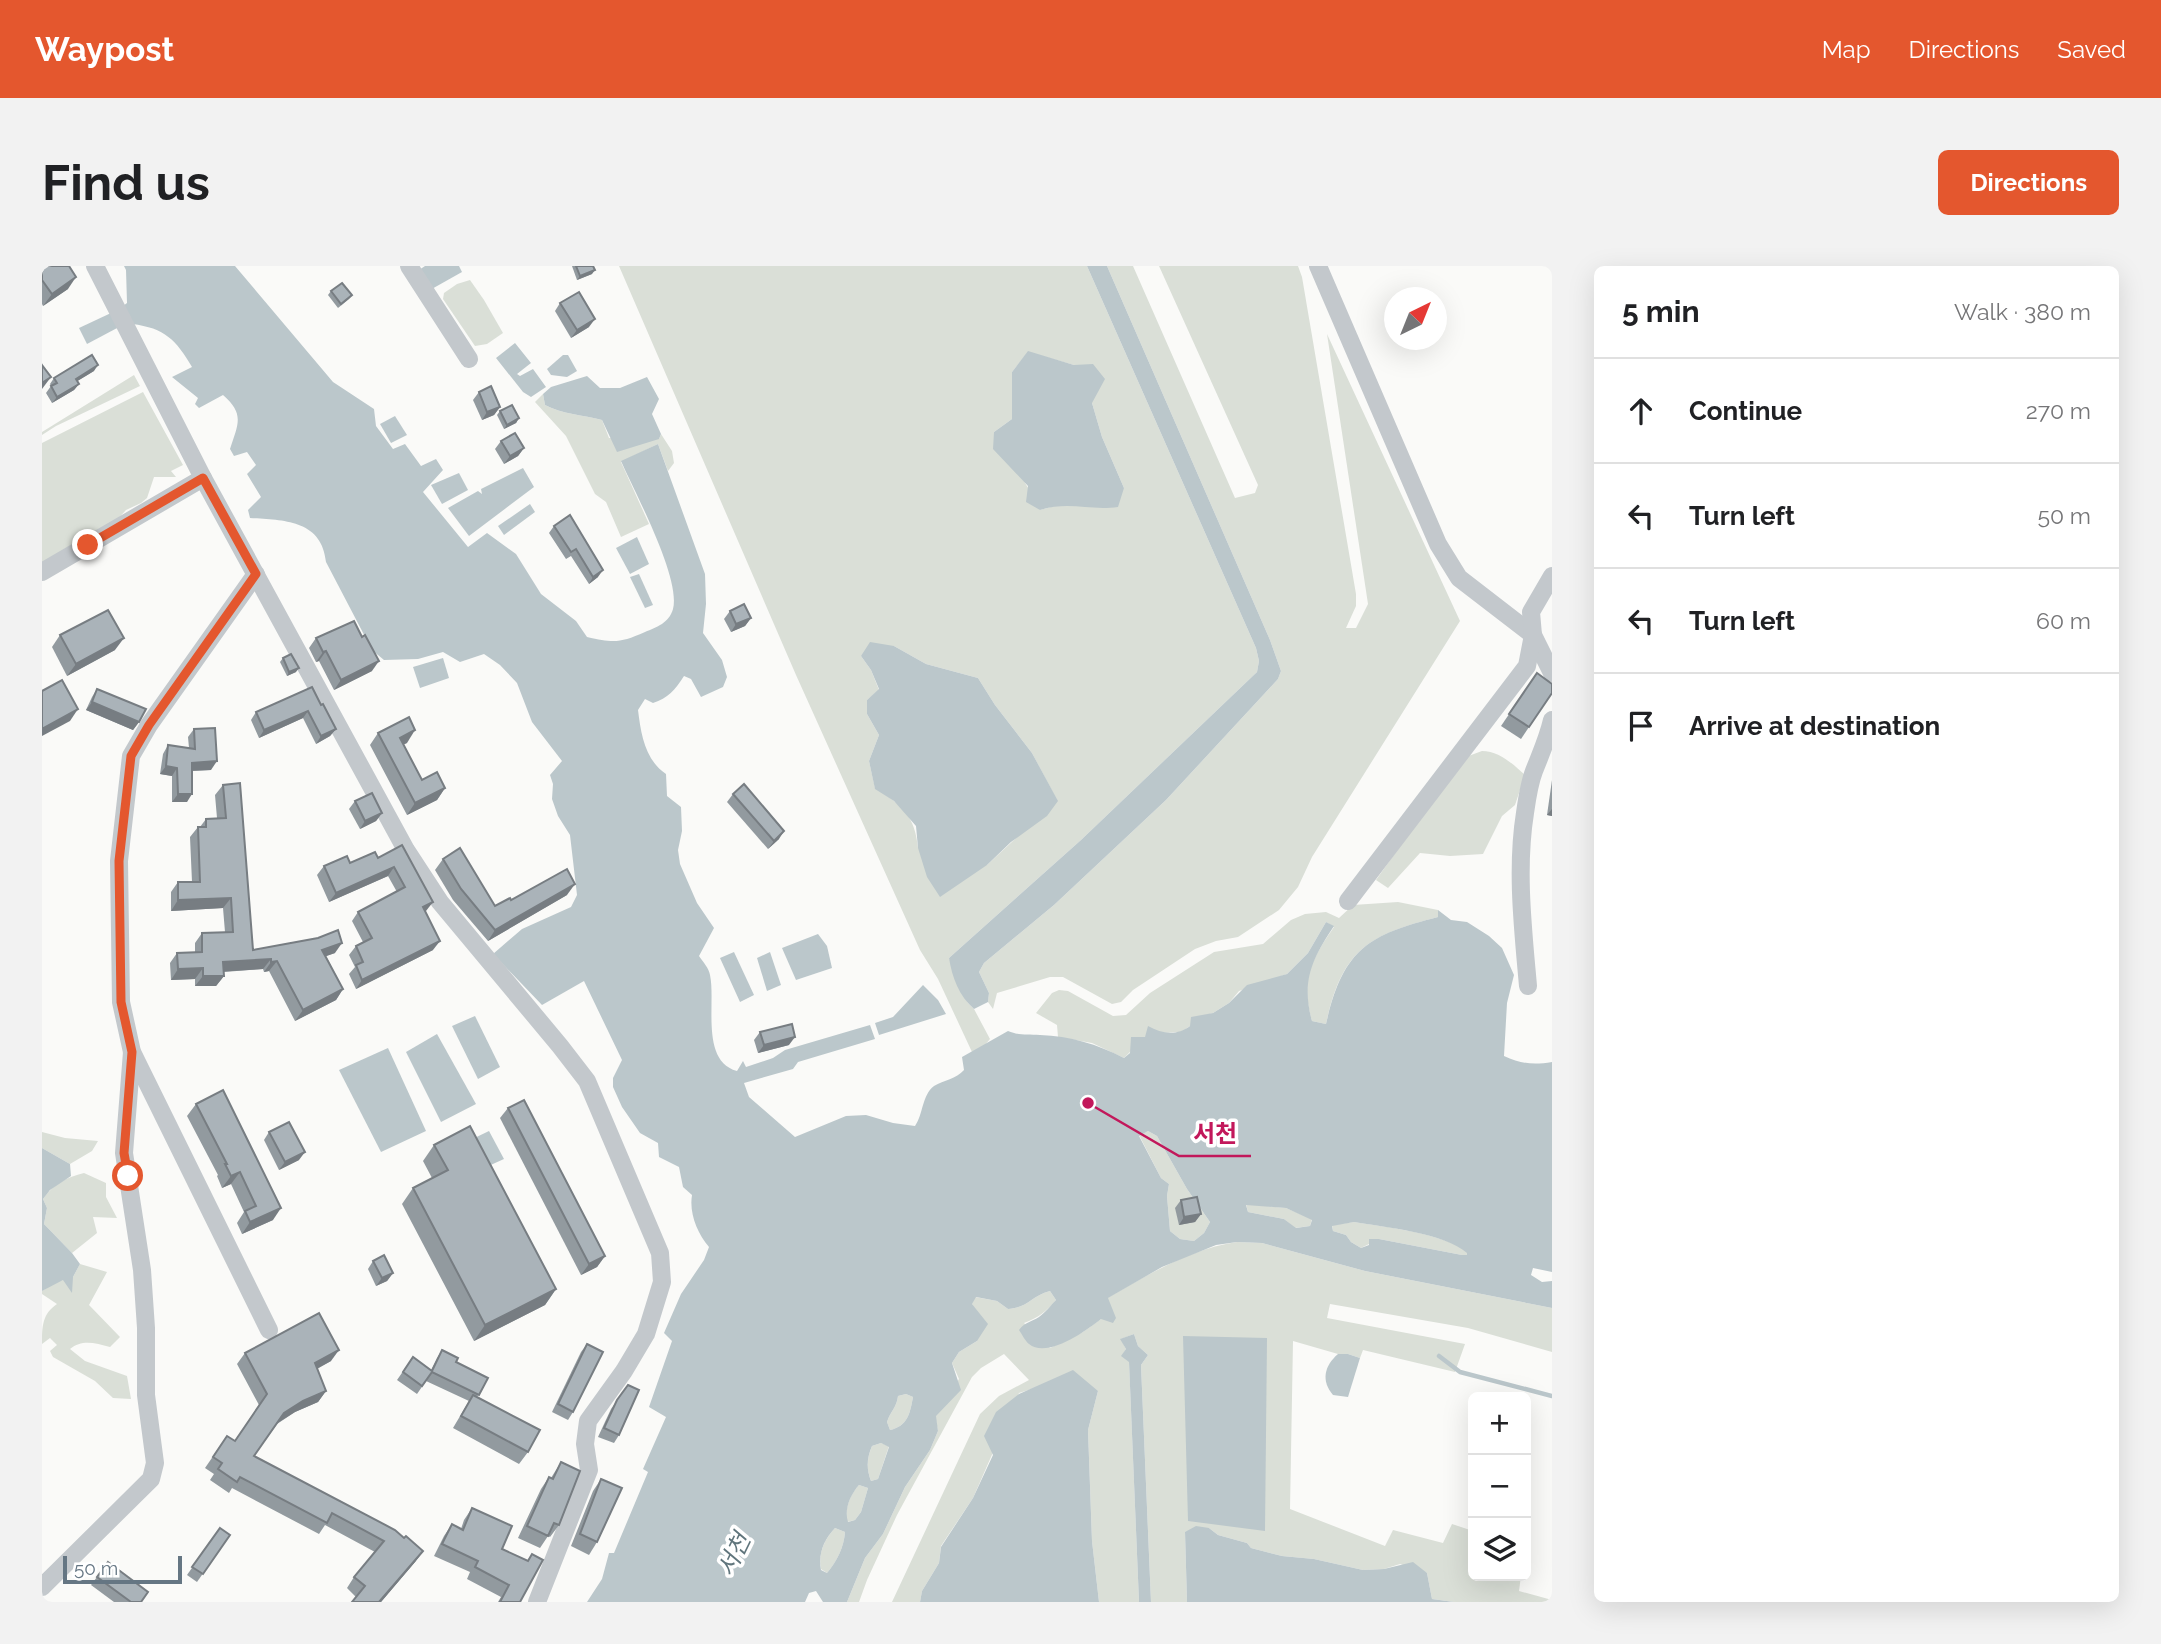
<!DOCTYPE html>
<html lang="en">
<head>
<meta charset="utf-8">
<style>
  :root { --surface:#fff; --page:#f2f2f2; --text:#202124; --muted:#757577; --line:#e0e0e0; --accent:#e4572e }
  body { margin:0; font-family:Raleway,"Noto Sans KR",sans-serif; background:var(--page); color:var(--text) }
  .controls { position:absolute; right:21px; bottom:21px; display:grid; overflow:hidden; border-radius:10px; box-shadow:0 7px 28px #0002 }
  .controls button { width:63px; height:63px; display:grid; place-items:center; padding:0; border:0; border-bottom:2px solid var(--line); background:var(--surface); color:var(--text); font:35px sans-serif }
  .compass { position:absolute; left:1342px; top:21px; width:63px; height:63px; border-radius:50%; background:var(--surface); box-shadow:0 7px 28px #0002; rotate:43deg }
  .scale { position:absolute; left:21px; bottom:18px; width:119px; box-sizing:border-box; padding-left:7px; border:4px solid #657683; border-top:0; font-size:19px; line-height:24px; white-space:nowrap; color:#657683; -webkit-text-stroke:5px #fff; paint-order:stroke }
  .stop { position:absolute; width:21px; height:21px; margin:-16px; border:5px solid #e4572e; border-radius:50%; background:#fff }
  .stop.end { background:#e4572e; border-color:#fff; box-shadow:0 2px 7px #0008 }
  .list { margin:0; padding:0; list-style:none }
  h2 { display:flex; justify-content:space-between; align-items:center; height:91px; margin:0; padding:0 28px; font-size:30px }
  h2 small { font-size:23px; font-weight:400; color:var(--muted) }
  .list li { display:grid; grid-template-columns:46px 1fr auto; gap:21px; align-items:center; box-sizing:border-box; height:105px; padding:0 28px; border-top:2px solid var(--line) }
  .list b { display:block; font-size:26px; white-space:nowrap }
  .list em { font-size:23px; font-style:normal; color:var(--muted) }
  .icon { flex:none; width:38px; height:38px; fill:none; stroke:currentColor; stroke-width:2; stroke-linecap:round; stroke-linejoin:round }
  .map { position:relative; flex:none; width:1510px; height:1336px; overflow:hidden; border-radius:10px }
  header { display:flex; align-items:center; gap:42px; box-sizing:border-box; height:98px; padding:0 35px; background:var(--accent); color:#fff }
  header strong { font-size:33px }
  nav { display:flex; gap:38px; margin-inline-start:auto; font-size:24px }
  .intro { display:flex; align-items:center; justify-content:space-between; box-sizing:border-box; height:168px; padding:0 42px }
  h1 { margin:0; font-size:49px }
  .button { padding:18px 32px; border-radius:10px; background:var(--accent); color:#fff; font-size:24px; font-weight:700 }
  main { display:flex; gap:42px; padding:0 42px }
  aside { flex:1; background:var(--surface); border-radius:10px; box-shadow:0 7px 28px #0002 }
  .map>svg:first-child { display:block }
  .green { fill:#dadfd7; fill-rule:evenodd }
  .water { fill:#bbc7cb; fill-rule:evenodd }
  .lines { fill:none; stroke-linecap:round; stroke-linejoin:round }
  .stream { stroke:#bbc7cb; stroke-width:4.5 }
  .minor { stroke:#c3c8cc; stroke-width:18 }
  .wall { fill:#929a9f }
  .shaded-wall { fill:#777d82 }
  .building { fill:#aab3b9; stroke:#777d82; stroke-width:2 }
  .route { stroke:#e4572e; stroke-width:9 }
  .labels { text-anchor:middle; stroke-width:7; stroke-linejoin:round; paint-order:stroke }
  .water-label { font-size:24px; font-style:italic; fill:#60757c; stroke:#fff }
  .leader { fill:none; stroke:#c2185b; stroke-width:2.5 }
  .callout-dot { fill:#c2185b; stroke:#fff; stroke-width:2.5 }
  .callout-label { font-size:24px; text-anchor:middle; font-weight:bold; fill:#c2185b; stroke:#fff; stroke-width:7; stroke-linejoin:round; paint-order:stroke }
</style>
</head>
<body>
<header>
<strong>Waypost</strong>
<nav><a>Map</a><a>Directions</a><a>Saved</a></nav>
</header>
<div class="intro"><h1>Find us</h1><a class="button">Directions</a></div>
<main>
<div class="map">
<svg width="1510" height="1336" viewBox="0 0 1510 1336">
  <rect width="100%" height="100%" fill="#fafaf8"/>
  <g class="green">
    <path d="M577 0H1045L1214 382 1217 395 1215 406 1039 574 907 692 926 737 932 743 948 773 942 780 930 786 896 713 878 684 754 409ZM986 86 1032 99H1051L1050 137 1060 171 1082 222 1037 239H1016L998 244C985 217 967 193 952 166L970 153V106ZM852 380 884 398 936 412 953 439 990 487 1015 534 945 599 876 582C873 550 860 539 833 522L827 495 837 469 825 448V434L837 424 829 404 819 390Z"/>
    <polygon points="1065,0 1091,0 1193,232 1213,227 1216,219 1117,0 1256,0 1260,11 1314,328 1314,340 1304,362 1314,362 1326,338 1285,68 1418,355 1270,591 1256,621 1237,644 1196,671 1174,675 1153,683 1091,724 1079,736 1070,738 1021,711 1008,711 955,727 951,743 946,736 947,727 937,706 942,697 1012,639 1124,534 1236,413 1239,405 1228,374"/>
    <polygon points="428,14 442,34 461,67 445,78 433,80 401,33 402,27 415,18"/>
    <polygon points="92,109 98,120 14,160 0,169 0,166"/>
    <polygon points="101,126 141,199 129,205 134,211 112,211 105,232 99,237 84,244 73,256 0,298 0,177"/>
    <path d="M501 128 503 139C520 148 541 149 560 154L567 172 617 173 619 168 630 185 632 197 626 205 616 178 579 196 607 258 579 271 564 236 553 228 524 170 493 136Z"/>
    <path d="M1440 485C1457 485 1471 498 1483 509L1473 539 1460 550 1441 588 1408 590 1378 587 1346 622 1334 614 1421 492Z"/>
    <path d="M1356 636 1396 644V651C1326 669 1300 684 1284 758L1270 755C1258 714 1269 694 1292 661L1284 656 1266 687 1245 708 1197 725 1187 737 1171 747 1161 750 1140 766 1118 767 1103 771 1082 792 1050 777 1016 771 1015 759 994 747 1010 727 1017 724 1026 725 1071 750 1084 749 1108 727 1172 686 1221 678 1249 654 1263 648 1284 646 1297 652 1311 639Z"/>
    <polygon points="1106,865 1115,870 1145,923 1168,956 1162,967 1152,975 1138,973 1128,965 1125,930 1127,918 1119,912 1097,869"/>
    <polygon points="0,866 23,872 56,875 50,885 28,898 0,882"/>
    <path d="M42 907 64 917V931L75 952 51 951 55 967 30 987 2 958 5 942 1 933C11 918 25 911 42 907Z"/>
    <polygon points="1204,938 1244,942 1270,953 1268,960 1253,962 1242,953 1206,946"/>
    <path d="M1312 956C1344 961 1400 967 1426 986L1425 989H1420L1337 973 1319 982 1309 976 1304 969 1291 965 1290 959Z"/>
    <path d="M1195 976 1220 977 1323 1005 1510 1042V1086L1426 1062 1288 1038 1285 1052 1423 1078 1413 1106 1321 1084 1318 1092 1306 1088H1296L1251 1075 1248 1243 1343 1280 1351 1264 1401 1277 1410 1258 1431 1265V1310H1479L1477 1325 1510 1334V1336H1412L1390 1333 1385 1307 1358 1298 1342 1303 1321 1304 1272 1293 1240 1290 1209 1282 1205 1277 1176 1269 1167 1262 1143 1266 1145 1336H1109L1099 1099 1106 1089 1096 1080 1092 1068 1079 1073 1084 1083 1080 1090 1087 1095 1097 1336H1057L1050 1275 1046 1164 1056 1125 996 1121 977 1127 931 1232 899 1280 897 1297 880 1325 878 1336H850L938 1148 957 1130 987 1114 962 1088 939 1102 930 1111 855 1249 825 1314 817 1336H805L823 1292 841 1268 863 1221 888 1184 896 1165 893 1150 917 1113 910 1097 917 1086 935 1075 930 1037 933 1031 955 1035 966 1043C986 1042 989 1030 1008 1025L1014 1034C1005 1045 996 1052 982 1057L1008 1082 1041 1066 1059 1053 1073 1052 1065 1032C1106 1009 1147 983 1195 976Z"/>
    <path d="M38 998 65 1006 47 1039 78 1071 68 1081C53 1077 40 1073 28 1083L43 1095 85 1110 89 1133 71 1132 53 1115 11 1091 8 1085 15 1079 8 1072 0 1078C0 1061 0 1048 15 1038L0 1028V1025L14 1016 31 1011Z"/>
    <path d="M864 1128 871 1131C868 1147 866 1160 848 1164L845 1156C848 1146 855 1141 856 1130Z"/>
    <path d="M839 1177 847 1180 836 1213 829 1215C824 1202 825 1192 830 1180Z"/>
    <path d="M817 1219 826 1222 819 1246 813 1254 805 1256C802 1244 808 1228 817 1219Z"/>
    <path d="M793 1262 803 1266C802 1281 795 1295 785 1307L779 1303C776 1287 782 1274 793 1262Z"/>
  </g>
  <g class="water">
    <path d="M82 0H193L291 116 332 143 334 160 351 183 363 178 379 200 394 193 401 204 381 226 426 281 445 267 474 288 499 328 534 355 545 371C572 377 578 377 603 366 615 361 627 357 631 343 639 312 593 227 579 195L616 178 663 308 664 338 661 367 680 394 685 411 681 421 659 431 649 413 642 410C633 424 626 432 611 437L603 433 596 444C599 468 603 494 624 508L625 530 639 541 640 565 636 584 638 598 655 637 672 662 657 690C661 696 667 702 668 709 674 736 658 795 695 805L701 795 704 801 731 792 743 784 828 759 833 773 756 796 751 803 702 817 707 831 753 871 804 850 824 849 851 857 873 860C881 849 880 829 892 820 902 814 914 813 922 804L920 791 966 765C978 770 985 768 998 769 1028 770 1055 778 1082 792L1088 787 1089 771H1103L1106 760C1120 768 1135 770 1148 760L1149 751 1171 747 1187 737 1205 719 1245 708 1266 687 1284 656 1292 660C1270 693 1259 715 1270 755L1284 758C1301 684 1325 669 1396 651V644L1409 654 1425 656 1447 670 1460 682 1472 709 1465 737 1462 790C1479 798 1492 799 1510 796V1006L1491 1002 1489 1009 1500 1016 1510 1015V1042L1323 1005 1220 977 1195 976 1174 979 1120 1001 1066 1032 1074 1052 1071 1057 1059 1053C1044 1065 1005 1093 987 1078 983 1075 980 1068 977 1064 983 1056 989 1056 997 1051 1004 1046 1008 1040 1014 1034L1008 1025C989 1030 986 1042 966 1043L955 1035 934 1031 930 1038 946 1058 935 1075 917 1086 910 1097 919 1124 894 1150 896 1165 888 1184 863 1221 841 1268 823 1292 805 1336H781L774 1325 767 1327 763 1336H545L560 1313 567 1287H572L606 1206 601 1203 624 1151 607 1141 630 1075 622 1067 639 1028 662 994 667 981C655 967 647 947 650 929L641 921 637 901 617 891 616 877 598 867 580 841 571 821V812L580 794 542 715 500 739 451 688 480 663 529 641 535 629 528 569 516 550 510 533 511 518 508 509 520 495 490 456 475 417 458 399 442 388 418 396 401 386 376 393 342 394 330 384 284 296C280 254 242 254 208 252L206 244 219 231 205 208 214 199 205 186 192 190 188 183C196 158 203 148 181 129L157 142 153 138 156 132 130 111 150 101C134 74 123 62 90 58L81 40 85 37 84 4ZM1106 865 1115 870 1145 923 1168 956 1162 967 1152 975 1138 973 1128 965 1125 930 1127 918 1119 912 1097 870ZM1204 939 1244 942 1270 954 1268 960 1254 962 1242 953 1206 946ZM1312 956C1342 961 1403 967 1425 987V989H1420L1337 973H1327V979L1319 982 1309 976 1304 969 1291 965 1290 960ZM864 1128 871 1131C868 1147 866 1160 848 1164L845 1156C848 1146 855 1141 856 1130ZM839 1177 847 1181 836 1213 829 1215C824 1202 825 1192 830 1180ZM817 1219 826 1222 819 1246 813 1254 806 1256C802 1244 808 1229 817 1219ZM793 1262 803 1266C802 1281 795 1295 785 1307L779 1304C776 1287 782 1274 793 1262Z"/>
    <polygon points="383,0 417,0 420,6 388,24 377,4"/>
    <path d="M1045 0H1065L1228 374 1239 405 1236 413 1124 534 1012 639 942 697 937 706 947 727 946 736 932 743C917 730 910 711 907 692L1039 574 1215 406 1217 395 1214 382Z"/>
    <polygon points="69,47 77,61 45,78 37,62"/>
    <polygon points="473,77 489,97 475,108 478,110 491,103 504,121 489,131 481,126 454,92"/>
    <path d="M986 85 1032 99 1051 98 1063 113 1050 137 1060 171 1082 222 1076 241C1047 245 1028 235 998 244L984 236 986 220 951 183 952 166 970 153V106Z"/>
    <polygon points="521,89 526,89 535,105 525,111 509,109 505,103"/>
    <path d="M545 110 558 122H578L605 111 617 133 610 148 619 168 617 173 575 186 560 154C541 149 520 148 503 139L501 128 509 121Z"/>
    <polygon points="353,150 365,169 349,177 338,158"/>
    <polygon points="481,202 492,221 427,270 406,242 436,225 440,228 439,223"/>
    <polygon points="417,207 426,224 400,238 389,219"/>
    <polygon points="488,238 493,246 462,269 456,260"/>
    <polygon points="595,271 607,298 588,308 574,282"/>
    <polygon points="597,308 611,339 603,342 588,311"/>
    <polygon points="828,376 852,380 884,398 936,412 953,439 990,487 1016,535 1005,550 969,576 945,599 898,631 885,611 876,582 874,560 852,535 833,523 827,495 837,469 825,448 825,434 837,423 829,404 819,390"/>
    <polygon points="401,392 407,412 378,422 371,401"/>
    <polygon points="776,668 785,680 790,702 754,714 740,682"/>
    <polygon points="692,686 712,729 698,736 678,692"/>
    <polygon points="728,686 739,719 725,725 715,692"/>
    <polygon points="881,719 896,734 904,748 837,769 833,757 851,751"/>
    <polygon points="433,750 458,801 436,813 410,760"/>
    <polygon points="395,768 434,838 399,856 364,786"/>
    <polygon points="346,782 384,865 339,886 297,804"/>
    <polygon points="447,865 462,893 433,906 420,878"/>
    <polygon points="0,882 28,898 29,910 8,924 1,933 5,942 2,958 30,987 38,998 31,1011 30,1027 21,1014 0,1025"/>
    <polygon points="1092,1068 1096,1080 1106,1089 1099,1099 1109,1336 1097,1336 1087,1096 1079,1090 1084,1083 1078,1073"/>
    <polygon points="1141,1070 1225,1072 1223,1265 1146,1255"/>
    <path d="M1296 1088H1306L1318 1092 1306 1131 1291 1129C1279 1115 1282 1100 1296 1088Z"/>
    <polygon points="1031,1104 1056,1125 1046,1164 1050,1275 1057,1336 878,1336 880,1325 897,1297 899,1281 931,1232 951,1189 942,1170 954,1146 977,1128"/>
    <polygon points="1154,1260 1167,1262 1176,1269 1205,1277 1209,1282 1240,1290 1272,1293 1321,1304 1342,1303 1371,1296 1385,1307 1390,1333 1412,1336 1145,1336 1143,1266"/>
  </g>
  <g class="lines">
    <polyline class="stream" points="1397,1090 1418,1106 1510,1130"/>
    <g class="minor">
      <polyline points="53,0 161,212 364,584 398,636 518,780 545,815 618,987 620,1016 604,1068 582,1105 546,1155 543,1178 547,1204 495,1336"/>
      <polyline points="367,0 427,93"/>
      <polyline points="1276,0 1396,278 1417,312 1491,369 1510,407"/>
      <polyline points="0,306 161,212"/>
      <polyline points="214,308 107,459 89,490 77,595 79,736 90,786 227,1064"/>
      <polyline points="1306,635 1485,400 1491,369 1489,346 1510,310"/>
      <path d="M1486 720C1481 663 1474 603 1483 547 1485 533 1487 518 1492 505 1499 487 1506 472 1510 454"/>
      <polyline points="0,1321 109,1213 113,1197 104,1129 104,1062 100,1004 82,887 90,786"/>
    </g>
  </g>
  <g class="wall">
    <polygon points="0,0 26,23 1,40 0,38"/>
    <polygon points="530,0 551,0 550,8 535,14"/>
    <polygon points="289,25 310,29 307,33 296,42 286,29"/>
    <polygon points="518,37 547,61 529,72 513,45"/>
    <polygon points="52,105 35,115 37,118 32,124 10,137 4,127 9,120 8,118 12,112"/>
    <polygon points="437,126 458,141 452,149 440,154 431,134"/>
    <polygon points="458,145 477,152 474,157 462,163 455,149"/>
    <polygon points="459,175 482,182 476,190 462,198 453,183"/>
    <polygon points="528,249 556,311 547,318 529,290 524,293 507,267 512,260"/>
    <polygon points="688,345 709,352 703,360 689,366 682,353"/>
    <polygon points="18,369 73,384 25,410 10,381"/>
    <polygon points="274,372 330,405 292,424 277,395 274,396 267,382"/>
    <polygon points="241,392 254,406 245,410 238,396"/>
    <polygon points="1495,407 1487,461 1479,473 1459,460"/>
    <polygon points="55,423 97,456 91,464 44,444 50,431"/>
    <polygon points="279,439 294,463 288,470 274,478 261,452 217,472 209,454 214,446"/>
    <polygon points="152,463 169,504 150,505 145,536 130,536 130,510 118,508 121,488 126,479 147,482 146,471"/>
    <polygon points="336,467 365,477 361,478 380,514 403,522 395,534 365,549 328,479"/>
    <polygon points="1510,514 1510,550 1505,549"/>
    <polygon points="181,519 211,684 293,687 284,690 301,723 294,734 253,755 227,705 222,706 221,703 182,706 182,710 174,720 153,720 153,713 129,714 128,697 135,687 153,686 153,677 160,667 183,666 181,642 129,645 129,626 136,616 150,616 148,571 156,561 158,561 164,553 175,552 173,529"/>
    <polygon points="691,528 737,573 726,583 685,536"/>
    <polygon points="313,535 340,547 334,555 318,563 307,543"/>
    <polygon points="360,579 384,645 383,646 391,684 314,723 307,708 313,701 307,689 314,680 321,676 310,655 316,646 355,626 346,610 287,636 275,609 282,600 308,597 336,592"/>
    <polygon points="401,593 453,640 469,634 525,629 446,675 411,634 393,604"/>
    <polygon points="718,766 747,779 716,787 712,774"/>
    <polygon points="154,838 231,954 200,968 195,957 202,946 189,918 180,922 175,910 176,909 145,850"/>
    <polygon points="466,842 563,990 555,1001 539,1009 458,852"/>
    <polygon points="227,866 257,894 237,904 222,874"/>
    <polygon points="392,879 514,1023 503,1039 432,1075 360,938 371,922 390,912 381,895"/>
    <polygon points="1139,934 1159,948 1153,956 1137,959 1133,942"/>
    <polygon points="331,995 351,1007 345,1015 334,1020 326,1003"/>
    <polygon points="545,1078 531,1146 526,1154 510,1146 539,1086"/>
    <polygon points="400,1084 414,1096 446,1112 435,1131 486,1186 477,1198 411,1162 427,1135 384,1115 375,1128 355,1114 371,1091 389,1104 395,1092"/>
    <polygon points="203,1087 289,1095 275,1103 284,1125 276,1136 253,1146 235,1158 212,1190 362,1272 381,1285 373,1296 339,1336 310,1336 314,1331 305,1322 312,1311 333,1286 283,1259 277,1268 190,1222 187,1227 168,1214 172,1208 163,1202 185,1170 193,1175 217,1139 195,1098"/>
    <polygon points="586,1119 577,1169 572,1177 556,1171 569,1143"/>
    <polygon points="519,1196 517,1259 508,1271 506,1270 498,1282 476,1272 499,1223 507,1211 509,1212"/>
    <polygon points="559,1213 555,1276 547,1289 529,1280 551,1225"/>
    <polygon points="430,1242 460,1283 485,1295 490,1288 478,1336 456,1336 459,1331 425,1313 428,1306 392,1290 402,1270 410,1258 419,1263 422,1254"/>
    <polygon points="178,1262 188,1269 155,1316 145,1309"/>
    <polygon points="66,1296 99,1336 72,1336 49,1319"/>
  </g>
  <g class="shaded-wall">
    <polygon points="553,4 550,8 535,14 538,10"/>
    <polygon points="34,11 26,23 1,40 10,28"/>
    <polygon points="553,53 547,61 529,72 535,64"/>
    <polygon points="56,99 52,105 29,119 34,113"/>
    <polygon points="9,111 0,123 0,117"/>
    <polygon points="37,118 32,124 10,137 15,131"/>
    <polygon points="458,141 452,149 440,154 445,146"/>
    <polygon points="477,152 474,157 462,163 465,159"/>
    <polygon points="482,182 476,190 462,198 468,190"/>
    <polygon points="561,304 556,311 547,318 551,311"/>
    <polygon points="709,352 703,360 689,366 694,358"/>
    <polygon points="82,372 73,384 25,410 34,398"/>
    <polygon points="284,385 277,395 274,396 281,386"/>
    <polygon points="337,395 330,405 292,424 299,414"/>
    <polygon points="257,402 254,406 245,410 247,406"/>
    <polygon points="50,436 97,456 91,464 44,444"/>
    <polygon points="36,443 28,455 0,470 0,463"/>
    <polygon points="266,445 261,452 217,472 222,464"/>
    <polygon points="294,463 288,470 274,478 279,470"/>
    <polygon points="373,464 365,477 350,484 358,472"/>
    <polygon points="175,495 169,504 144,505 150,497"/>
    <polygon points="124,500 135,502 130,510 118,508"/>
    <polygon points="403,522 395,534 365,549 373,537"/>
    <polygon points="136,528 150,528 145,536 130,536"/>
    <polygon points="1510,543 1510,550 1505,549"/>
    <polygon points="340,547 334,555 318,563 323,555"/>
    <polygon points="742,565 737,573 726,583 732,575"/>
    <polygon points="352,601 346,610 287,636 294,627"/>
    <polygon points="533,618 525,629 446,675 453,664"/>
    <polygon points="189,632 181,642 129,645 136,634"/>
    <polygon points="391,636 384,645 375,650 381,641"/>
    <polygon points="398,675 391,684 314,723 320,714"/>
    <polygon points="300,677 293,687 273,694 280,684"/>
    <polygon points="229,693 221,703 174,706 181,696"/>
    <polygon points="235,695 227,705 222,706 229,696"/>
    <polygon points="161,702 153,713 129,714 136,703"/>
    <polygon points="161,710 182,710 174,720 153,720"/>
    <polygon points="301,723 294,734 253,755 261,744"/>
    <polygon points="753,771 747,779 716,787 722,779"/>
    <polygon points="263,886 257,894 237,904 243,896"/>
    <polygon points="198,906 189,918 180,922 189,910"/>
    <polygon points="239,942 231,954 200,968 208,956"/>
    <polygon points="1159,948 1153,956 1137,959 1142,951"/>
    <polygon points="563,990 555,1001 539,1009 547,998"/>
    <polygon points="351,1007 345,1015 334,1020 340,1012"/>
    <polygon points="514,1023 503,1039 432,1075 443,1059"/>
    <polygon points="297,1084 289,1095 265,1108 273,1097"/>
    <polygon points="284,1125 276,1136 253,1146 234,1158 242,1147 261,1135"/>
    <polygon points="381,1285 373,1296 339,1336 337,1336"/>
  </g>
  <g class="building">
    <polygon points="0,0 27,0 34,11 10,28 0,14"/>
    <polygon points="534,0 551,0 553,4 538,10"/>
    <polygon points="300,17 310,29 299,38 289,25"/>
    <polygon points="537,26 553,53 535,64 518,37"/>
    <polygon points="50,89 56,99 34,113 37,118 15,131 9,120 15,117 12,112"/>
    <polygon points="0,99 9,111 0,117"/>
    <polygon points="449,120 458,141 445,146 437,126"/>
    <polygon points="470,139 477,152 465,159 458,145"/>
    <polygon points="473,167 482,182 468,190 459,175"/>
    <polygon points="528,249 561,304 551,311 534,283 529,286 512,260"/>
    <polygon points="702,338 709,352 694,358 688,345"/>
    <polygon points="66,344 82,372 34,398 18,369"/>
    <polygon points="312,355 320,371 323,369 337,395 299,414 284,385 281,386 274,372"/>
    <polygon points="249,388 257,402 247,406 241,392"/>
    <polygon points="1495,407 1510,418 1510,427 1487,461 1467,448"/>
    <polygon points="20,414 36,443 0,463 0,425"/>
    <polygon points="270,421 279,439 281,438 294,463 279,470 266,445 222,464 214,446"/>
    <polygon points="55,423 104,443 97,456 50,436"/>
    <polygon points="367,451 373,464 358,472 380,514 395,506 403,522 373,537 336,467"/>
    <polygon points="173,462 175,495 150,497 150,528 136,528 135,502 124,500 126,479 153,483 152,463"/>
    <polygon points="198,517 211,684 276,672 296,664 300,677 280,684 301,723 261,744 235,695 229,696 229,693 181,696 182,710 161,710 161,702 136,703 135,687 160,686 160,667 191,666 189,632 136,634 136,616 158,616 156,561 164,561 164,553 184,552 181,519"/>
    <polygon points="702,518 742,565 732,575 691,528"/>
    <polygon points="330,527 340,547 323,555 313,535"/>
    <polygon points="360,579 391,636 381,641 398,675 320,714 314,699 321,696 314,680 330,672 316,646 363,621 352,601 294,627 282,600 305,590 308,597 333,586 336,592"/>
    <polygon points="418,582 453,640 468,632 469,634 525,603 533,618 453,664 419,623 401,593"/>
    <polygon points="750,758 753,771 722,779 718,766"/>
    <polygon points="181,824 239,942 208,956 203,945 214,940 198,906 189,910 183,898 185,898 154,838"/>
    <polygon points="482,834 563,990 547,998 466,842"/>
    <polygon points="247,856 263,886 243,896 227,866"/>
    <polygon points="428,860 514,1023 443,1059 371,922 406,904 392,879"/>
    <polygon points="1155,931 1159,948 1142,951 1139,934"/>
    <polygon points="342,989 351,1007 340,1012 331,995"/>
    <polygon points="277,1047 297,1084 273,1097 284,1125 261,1135 242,1147 212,1190 353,1264 362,1272 364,1270 381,1285 337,1336 310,1336 323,1320 312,1311 342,1275 290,1247 285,1257 198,1211 195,1216 176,1203 180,1197 171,1191 185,1170 193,1175 225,1128 203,1087"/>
    <polygon points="545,1078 561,1086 531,1146 516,1138"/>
    <polygon points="400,1084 416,1092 414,1096 446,1112 437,1129 390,1106 380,1120 361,1106 371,1091 390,1105"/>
    <polygon points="586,1119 597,1124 577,1169 562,1162 575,1134"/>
    <polygon points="431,1129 498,1164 486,1186 419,1150"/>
    <polygon points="519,1196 538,1205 517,1259 512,1257 506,1270 485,1260 507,1211 511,1213"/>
    <polygon points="559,1213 580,1222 555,1276 538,1268"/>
    <polygon points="430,1242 470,1260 460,1283 486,1295 490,1288 501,1294 478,1336 458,1336 467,1319 433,1301 436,1295 400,1278 410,1258 421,1264"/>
    <polygon points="178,1262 188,1269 161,1308 150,1301"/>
    <polygon points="66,1296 106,1326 99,1336 89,1336 55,1311"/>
  </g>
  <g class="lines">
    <polyline class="route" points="46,279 161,212 214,308 107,459 89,490 77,595 79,736 90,786 82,887 86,910"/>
  </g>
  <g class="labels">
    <g class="water-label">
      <text transform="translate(692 1289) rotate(-64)" y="8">서천</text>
    </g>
  </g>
  <path class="leader" d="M1046 837L1137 890H1209"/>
  <circle class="callout-dot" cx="1046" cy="837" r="7"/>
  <g class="callout-label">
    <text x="1173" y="876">서천</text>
  </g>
</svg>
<div class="controls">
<button>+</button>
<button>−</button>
<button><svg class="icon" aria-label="layers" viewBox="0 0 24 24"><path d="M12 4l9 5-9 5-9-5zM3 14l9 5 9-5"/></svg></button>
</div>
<svg class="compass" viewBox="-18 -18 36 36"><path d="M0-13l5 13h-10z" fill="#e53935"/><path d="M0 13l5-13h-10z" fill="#757577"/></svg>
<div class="scale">50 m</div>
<div class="stop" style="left:86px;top:910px"></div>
<div class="stop end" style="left:46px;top:279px"></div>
</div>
<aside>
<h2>5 min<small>Walk · 380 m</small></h2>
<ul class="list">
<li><svg class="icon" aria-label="ahead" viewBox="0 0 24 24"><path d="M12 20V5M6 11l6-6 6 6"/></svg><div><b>Continue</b></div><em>270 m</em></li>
<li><svg class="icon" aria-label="left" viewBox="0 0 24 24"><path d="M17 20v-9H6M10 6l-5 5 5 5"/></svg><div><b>Turn left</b></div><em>50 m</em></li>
<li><svg class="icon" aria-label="left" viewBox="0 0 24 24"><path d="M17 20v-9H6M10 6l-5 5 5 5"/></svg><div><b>Turn left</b></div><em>60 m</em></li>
<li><svg class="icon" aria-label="arrive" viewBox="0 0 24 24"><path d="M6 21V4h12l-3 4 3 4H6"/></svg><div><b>Arrive at destination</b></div></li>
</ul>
</aside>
</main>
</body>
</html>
